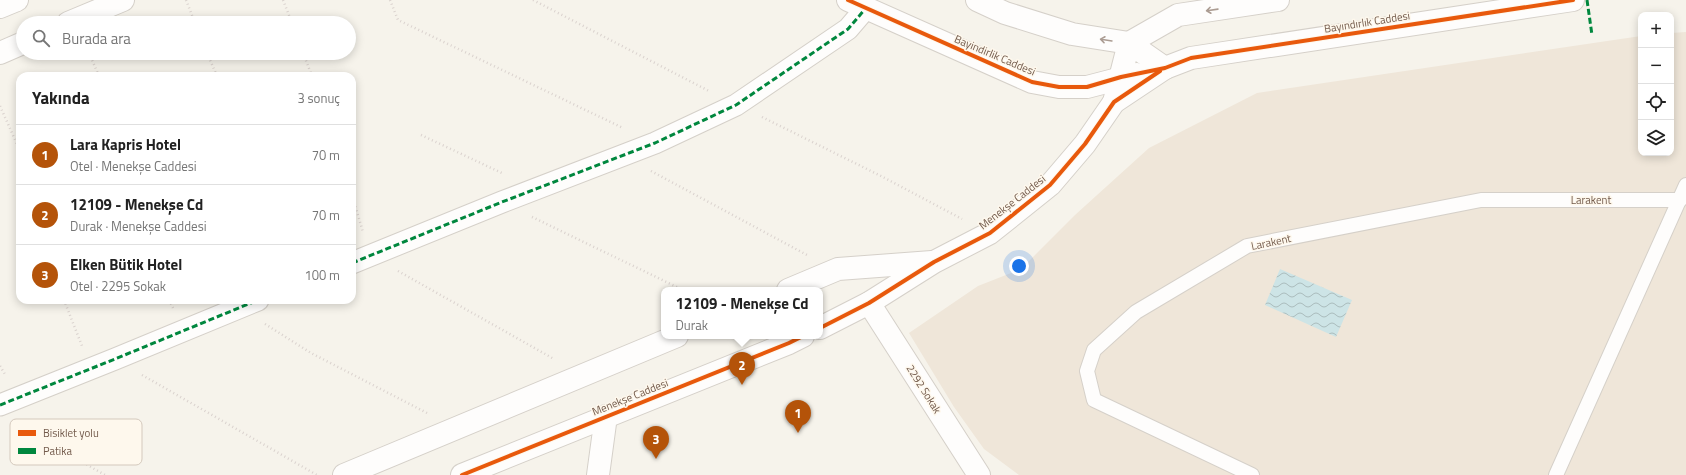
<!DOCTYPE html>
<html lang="tr">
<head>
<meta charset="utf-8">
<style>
  :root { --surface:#fff; --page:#f2f2f2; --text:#222; --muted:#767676; --line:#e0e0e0; --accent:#b45309 }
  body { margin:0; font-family:"Titillium Web",sans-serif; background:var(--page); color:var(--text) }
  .controls { position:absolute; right:12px; top:12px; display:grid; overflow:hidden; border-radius:8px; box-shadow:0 2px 10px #0003 }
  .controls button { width:36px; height:36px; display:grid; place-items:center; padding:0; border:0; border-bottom:1px solid var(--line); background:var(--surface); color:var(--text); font:20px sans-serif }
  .you { position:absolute; left:1019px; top:266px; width:14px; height:14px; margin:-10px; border:3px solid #fff; border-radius:50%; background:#1a73e8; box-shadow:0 0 0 6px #1a73e833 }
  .badge { display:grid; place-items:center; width:26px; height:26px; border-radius:50%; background:var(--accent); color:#fff; font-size:13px; font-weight:700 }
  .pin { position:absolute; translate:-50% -33px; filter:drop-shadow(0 1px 2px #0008) }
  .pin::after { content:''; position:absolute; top:21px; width:14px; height:12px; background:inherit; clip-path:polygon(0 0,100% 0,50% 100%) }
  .popup { position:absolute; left:661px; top:287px; width:162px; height:52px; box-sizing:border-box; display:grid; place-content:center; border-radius:8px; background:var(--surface); filter:drop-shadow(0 1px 3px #0005); font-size:13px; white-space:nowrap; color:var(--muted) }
  .popup b { font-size:15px; color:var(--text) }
  .popup::after { content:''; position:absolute; left:50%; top:100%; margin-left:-8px; border:8px solid transparent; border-top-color:var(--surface) }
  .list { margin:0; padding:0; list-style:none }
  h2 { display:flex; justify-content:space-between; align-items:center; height:52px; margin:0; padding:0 16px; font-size:17px }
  h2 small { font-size:13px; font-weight:400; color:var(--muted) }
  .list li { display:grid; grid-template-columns:26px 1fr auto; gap:12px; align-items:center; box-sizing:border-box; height:60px; padding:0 16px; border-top:1px solid var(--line) }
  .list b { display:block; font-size:15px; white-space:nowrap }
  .list p { margin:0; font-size:13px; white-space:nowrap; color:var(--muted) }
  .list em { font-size:13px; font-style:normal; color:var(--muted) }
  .icon { flex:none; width:22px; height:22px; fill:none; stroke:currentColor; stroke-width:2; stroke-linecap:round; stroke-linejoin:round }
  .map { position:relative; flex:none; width:1686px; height:475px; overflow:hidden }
  .search { position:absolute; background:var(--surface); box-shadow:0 2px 10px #0003; left:16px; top:16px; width:340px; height:44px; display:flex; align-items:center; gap:10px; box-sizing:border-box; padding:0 14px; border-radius:22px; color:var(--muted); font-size:15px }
  .panel { position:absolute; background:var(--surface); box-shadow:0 2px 10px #0003; left:16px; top:72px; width:340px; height:232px; border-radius:12px }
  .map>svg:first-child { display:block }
  .residential { fill:#efe6d9 }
  .water { fill:url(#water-waves) }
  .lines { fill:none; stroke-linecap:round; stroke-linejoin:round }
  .service-casing { stroke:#d5d0c9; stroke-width:16 }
  .pedestrian-casing { stroke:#d5d0c9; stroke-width:23 }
  .minor-casing { stroke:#d5d0c9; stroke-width:24 }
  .tertiary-casing { stroke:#d5d0c9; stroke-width:24 }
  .path { stroke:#dad2ce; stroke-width:2.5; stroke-dasharray:1 3; stroke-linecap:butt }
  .service { stroke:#fefdfc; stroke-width:14 }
  .pedestrian { stroke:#fefdfc; stroke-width:21 }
  .minor { stroke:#fefdfc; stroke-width:22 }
  .tertiary { stroke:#fefdfc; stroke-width:22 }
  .quiet { stroke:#00873e; stroke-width:3; stroke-dasharray:6 3; stroke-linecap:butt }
  .cycleway-casing { stroke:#fef8ed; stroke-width:6 }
  .cycleway { stroke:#e8590c; stroke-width:4 }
  .oneway { stroke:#ab9c92 }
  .labels { text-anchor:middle; stroke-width:3; stroke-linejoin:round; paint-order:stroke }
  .street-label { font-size:11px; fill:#735b4c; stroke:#fef8ed }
  .key { fill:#fef8ed; stroke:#d4c9bd; stroke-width:1 }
  .key-label { font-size:11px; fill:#735b4c }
</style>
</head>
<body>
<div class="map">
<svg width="1686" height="475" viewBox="0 0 1686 475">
  <defs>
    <pattern id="water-waves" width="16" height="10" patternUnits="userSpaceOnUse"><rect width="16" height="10" fill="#cde4e6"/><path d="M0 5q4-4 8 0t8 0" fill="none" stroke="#abbcbd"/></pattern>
  </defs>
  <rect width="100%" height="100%" fill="#f6f3eb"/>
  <polygon class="residential" points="1686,32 1686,475 1019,475 984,449 954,407 909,333 978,286 1021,269 1075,215 1149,148 1257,93 1641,36 1641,153 1671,153 1671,33"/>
  <polygon class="water" points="1280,269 1352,300 1336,337 1265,305"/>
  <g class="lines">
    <defs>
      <g id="service">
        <polyline points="1252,475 1094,400 1087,371 1094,350 1136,312 1247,246 1481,200 1680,200"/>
        <polyline points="1556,475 1686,185"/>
      </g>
      <g id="pedestrian">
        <polyline points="352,263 502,202 655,143 736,105 848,29 866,8"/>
        <polyline points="0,405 115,359 258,300"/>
      </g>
      <g id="minor">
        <polyline points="848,0 1032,82 1059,87 1087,87 1137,74"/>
        <polyline points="977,0 1005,13 1072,34 1129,43 1165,68"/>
        <polyline points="0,7 17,0"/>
        <polyline points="68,23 123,0"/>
        <polyline points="0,53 23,43"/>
        <polyline points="788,290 838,269 932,262"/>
        <polyline points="869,303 979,475"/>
        <polyline points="820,328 869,303 934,262 990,233 1050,185 1085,144 1114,102 1165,68"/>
        <polyline points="344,475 677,336"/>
        <polyline points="462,475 789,343 803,336"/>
        <polyline points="598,475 606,416"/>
      </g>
      <g id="tertiary">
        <polyline points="1165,68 1191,58 1573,0"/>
        <polyline points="1114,102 1129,43 1178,15 1278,0"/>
      </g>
    </defs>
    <use href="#service" class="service-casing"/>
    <use href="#pedestrian" class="pedestrian-casing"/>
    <use href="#minor" class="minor-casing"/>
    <use href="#tertiary" class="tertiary-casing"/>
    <g class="path">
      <polyline points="186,0 195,23"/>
      <polyline points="283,0 292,23"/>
      <polyline points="390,0 398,20 623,128"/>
      <polyline points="533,0 709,91"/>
      <polyline points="89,53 99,76"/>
      <polyline points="207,53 217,76"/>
      <polyline points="303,53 312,76"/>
      <polyline points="0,106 20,151"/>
      <polyline points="762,117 881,176 962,219"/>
      <polyline points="421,135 504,174"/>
      <polyline points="651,171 807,255"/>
      <polyline points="352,195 363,232"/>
      <polyline points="532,217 683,290"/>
      <polyline points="398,271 554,359"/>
      <polyline points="64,300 82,346"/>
      <polyline points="169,300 173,308"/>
      <polyline points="265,324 311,353 427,413"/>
      <polyline points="0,366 6,376"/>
      <polyline points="142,375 317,475"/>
      <polyline points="17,425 105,475"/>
    </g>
    <use href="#service" class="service"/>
    <use href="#pedestrian" class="pedestrian"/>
    <use href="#minor" class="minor"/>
    <use href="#tertiary" class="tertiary"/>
    <g class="quiet">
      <polyline points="1587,0 1592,35"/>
      <polyline points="352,263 502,202 655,143 736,105 848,29 866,8"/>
      <polyline points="0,405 115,359 258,300"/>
    </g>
    <defs>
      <g id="cycleway">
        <polyline points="848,0 1032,82 1059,87 1087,87 1121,77 1165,68 1191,58 1573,0"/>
        <polyline points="820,328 869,303 934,262 990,233 1050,185 1085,144 1114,102 1160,71"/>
        <polyline points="462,475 789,343 803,336"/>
      </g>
    </defs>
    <use href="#cycleway" class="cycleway-casing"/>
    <use href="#cycleway" class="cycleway"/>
  </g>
  <defs><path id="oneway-shaft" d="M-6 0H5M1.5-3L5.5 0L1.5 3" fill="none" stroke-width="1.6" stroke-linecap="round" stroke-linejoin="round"/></defs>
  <g class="oneway">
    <use href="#oneway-shaft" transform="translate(1212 10) rotate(172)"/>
    <use href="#oneway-shaft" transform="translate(1106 40) rotate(-171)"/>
  </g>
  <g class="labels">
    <g class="street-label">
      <text transform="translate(1367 22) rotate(-9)" y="4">Bayındırlık Caddesi</text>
      <text transform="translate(995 55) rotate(23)" y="4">Bayindirlik Caddesi</text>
      <text x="1591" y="204">Larakent</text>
      <text transform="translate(1012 202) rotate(-38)" y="4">Menekşe Caddesi</text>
      <text transform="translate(1271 242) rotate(-12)" y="4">Larakent</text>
      <text transform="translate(924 389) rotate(58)" y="4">2292 Sokak</text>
      <text transform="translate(630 397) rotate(-22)" y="4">Menekşe Caddesi</text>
    </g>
  </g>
  <rect x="10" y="419" width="132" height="46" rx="6" class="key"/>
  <rect x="18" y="430" width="18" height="6" fill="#e8590c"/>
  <rect x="18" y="448" width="18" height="6" fill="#00873e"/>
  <g class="key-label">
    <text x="43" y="437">Bisiklet yolu</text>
    <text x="43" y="455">Patika</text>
  </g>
</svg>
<div class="controls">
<button>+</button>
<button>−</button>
<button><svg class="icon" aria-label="locate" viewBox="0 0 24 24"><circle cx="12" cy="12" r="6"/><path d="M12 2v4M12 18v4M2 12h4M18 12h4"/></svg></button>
<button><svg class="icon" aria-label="layers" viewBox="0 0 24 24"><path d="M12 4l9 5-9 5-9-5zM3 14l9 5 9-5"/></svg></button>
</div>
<div class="you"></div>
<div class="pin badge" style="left:798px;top:433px">1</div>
<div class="pin badge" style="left:742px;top:385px">2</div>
<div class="popup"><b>12109 - Menekşe Cd</b>Durak</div>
<div class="pin badge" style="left:656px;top:459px">3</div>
<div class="search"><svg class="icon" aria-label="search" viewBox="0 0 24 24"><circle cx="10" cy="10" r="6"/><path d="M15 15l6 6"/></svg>Burada ara</div>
<section class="panel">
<h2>Yakında<small>3 sonuç</small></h2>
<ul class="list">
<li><span class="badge">1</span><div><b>Lara Kapris Hotel</b><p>Otel · Menekşe Caddesi</p></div><em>70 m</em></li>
<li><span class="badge">2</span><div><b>12109 - Menekşe Cd</b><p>Durak · Menekşe Caddesi</p></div><em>70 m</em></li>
<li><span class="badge">3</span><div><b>Elken Bütik Hotel</b><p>Otel · 2295 Sokak</p></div><em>100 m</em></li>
</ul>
</section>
</div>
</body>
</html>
